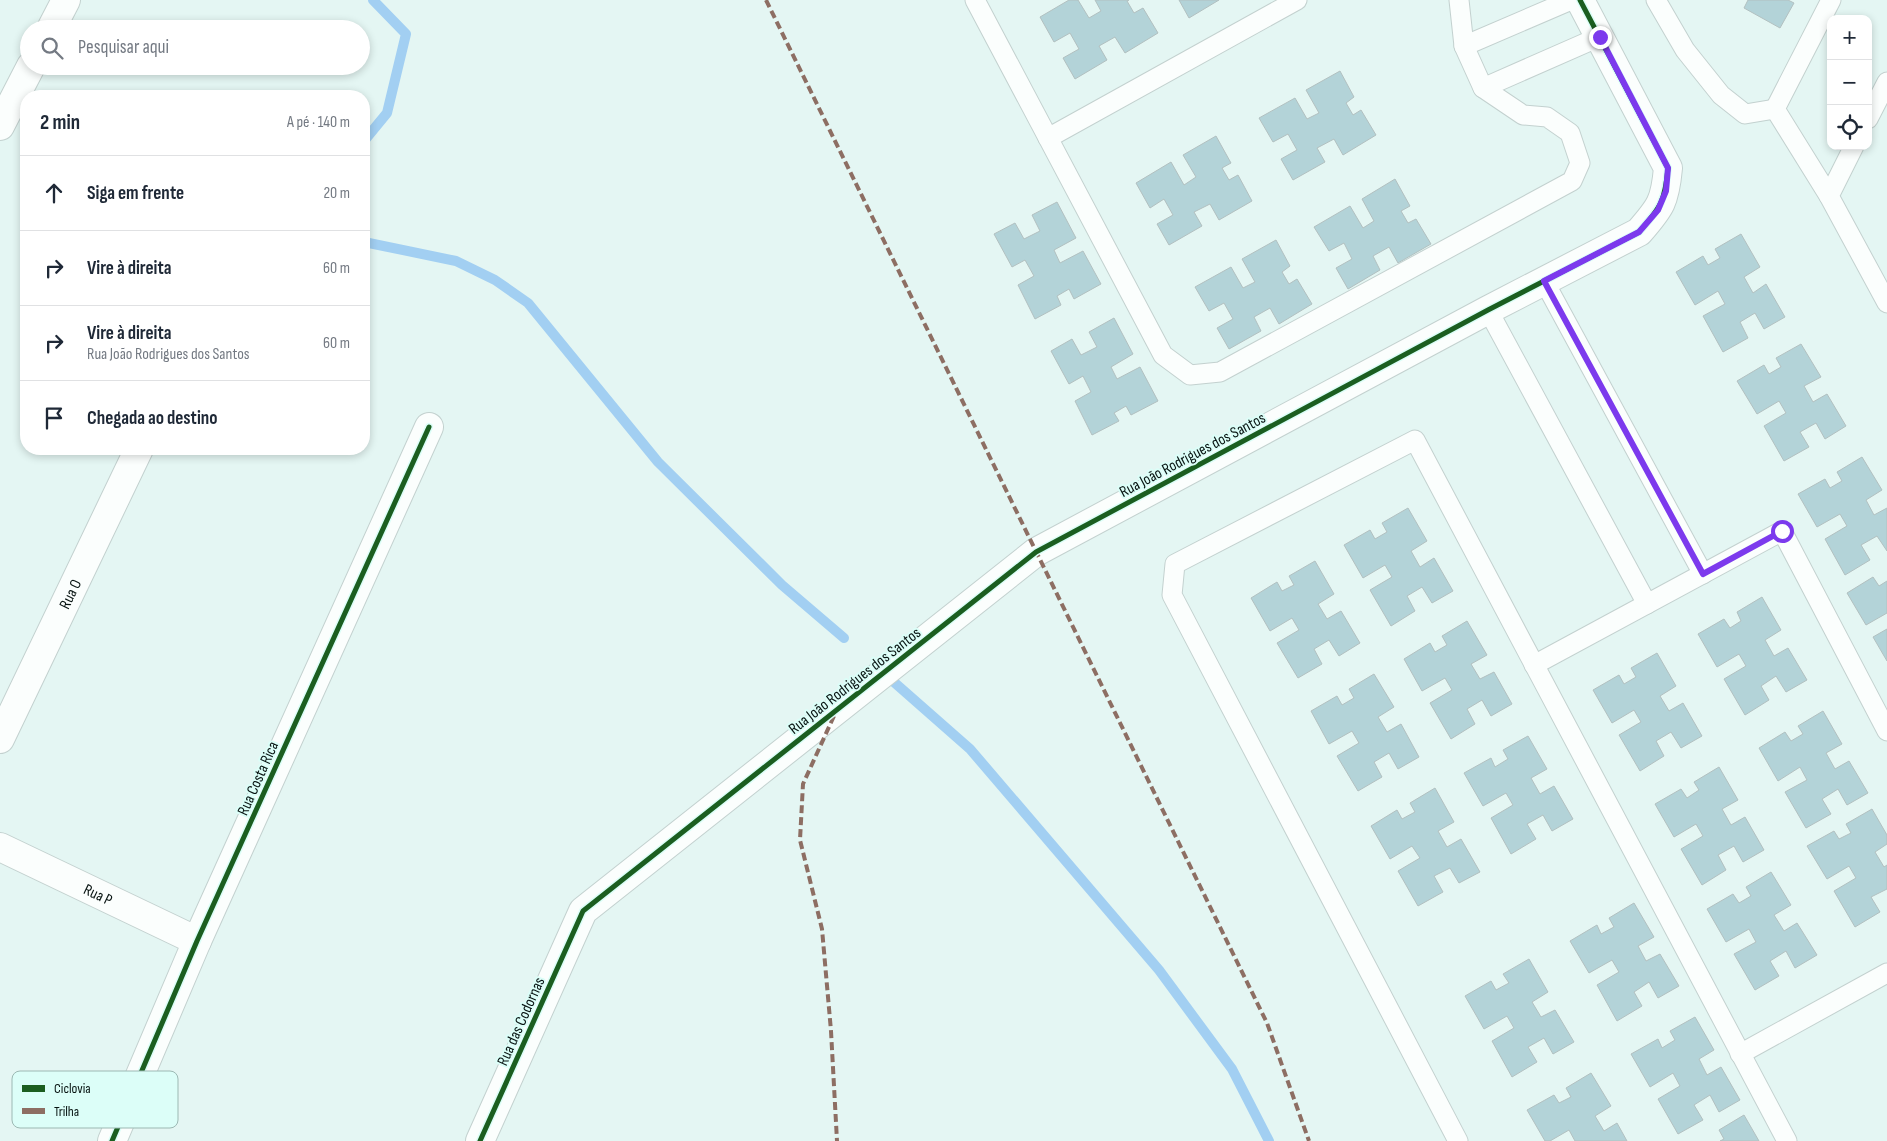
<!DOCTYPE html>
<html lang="pt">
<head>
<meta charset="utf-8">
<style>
  :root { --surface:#fff; --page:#f6f6f7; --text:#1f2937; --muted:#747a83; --line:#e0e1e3 }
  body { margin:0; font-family:"Sofia Sans Condensed",sans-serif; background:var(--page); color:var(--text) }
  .controls { position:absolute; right:15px; top:15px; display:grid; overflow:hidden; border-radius:10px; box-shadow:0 2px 8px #0003 }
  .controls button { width:45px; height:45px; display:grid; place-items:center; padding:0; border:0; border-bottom:1px solid var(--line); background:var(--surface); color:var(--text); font:25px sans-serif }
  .stop { position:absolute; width:15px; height:15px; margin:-11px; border:4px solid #7c3aed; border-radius:50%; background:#fff }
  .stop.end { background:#7c3aed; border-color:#fff; box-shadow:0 1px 5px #0008 }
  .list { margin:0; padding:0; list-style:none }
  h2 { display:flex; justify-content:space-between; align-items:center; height:65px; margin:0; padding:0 20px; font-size:21px }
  h2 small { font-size:16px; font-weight:400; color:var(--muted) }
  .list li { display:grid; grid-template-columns:32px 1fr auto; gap:15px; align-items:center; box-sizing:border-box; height:75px; padding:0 20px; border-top:1px solid var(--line) }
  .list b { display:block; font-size:19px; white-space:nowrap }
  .list p { margin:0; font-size:16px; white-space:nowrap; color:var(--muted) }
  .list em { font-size:16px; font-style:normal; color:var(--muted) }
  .icon { flex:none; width:28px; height:28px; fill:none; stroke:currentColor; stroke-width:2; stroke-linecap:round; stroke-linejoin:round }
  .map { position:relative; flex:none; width:1887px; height:1141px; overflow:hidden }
  .search { position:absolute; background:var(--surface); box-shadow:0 2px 8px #0003; left:20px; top:20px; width:350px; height:55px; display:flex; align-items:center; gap:12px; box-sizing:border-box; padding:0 18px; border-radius:28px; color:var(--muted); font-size:19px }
  .panel { position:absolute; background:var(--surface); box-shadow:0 2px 8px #0003; left:20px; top:90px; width:350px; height:365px; border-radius:20px }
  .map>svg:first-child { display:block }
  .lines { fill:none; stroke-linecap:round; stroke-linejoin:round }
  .stream { stroke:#a2cff2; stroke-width:10 }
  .building { fill:#b3d3d8; stroke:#b2c0c0 }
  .service-casing { stroke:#c3d1cf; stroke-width:21 }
  .minor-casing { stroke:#c3d1cf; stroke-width:30 }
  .service { stroke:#fbfefd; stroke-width:19 }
  .minor { stroke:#fbfefd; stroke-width:28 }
  .quiet { stroke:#8d6e63; stroke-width:4; stroke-dasharray:8 4; stroke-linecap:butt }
  .cycleway-casing { stroke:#dcfef8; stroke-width:8 }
  .cycleway { stroke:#1b5e20; stroke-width:5 }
  .route { stroke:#7c3aed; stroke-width:6 }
  .labels { text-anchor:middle; stroke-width:4; stroke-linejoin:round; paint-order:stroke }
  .street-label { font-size:16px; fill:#071311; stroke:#dcfef8 }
  .key { fill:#dcfef8; stroke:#9cb8b3; stroke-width:1 }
  .key-label { font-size:14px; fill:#071311 }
</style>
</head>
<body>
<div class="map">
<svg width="1887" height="1141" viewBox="0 0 1887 1141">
  <rect width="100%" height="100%" fill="#e4f6f3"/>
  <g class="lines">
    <g class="stream">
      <polyline points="364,141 387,113 406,34 373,0"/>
      <polyline points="364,242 456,261 495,280 528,303 658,462 782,585 844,638"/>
      <polyline points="887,676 970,749 1159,970 1232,1069 1269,1141"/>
    </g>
  </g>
  <g class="building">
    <polygon points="1069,0 1078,0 1089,18 1101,11 1095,0 1129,0 1127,1 1134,13 1143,8 1158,33 1125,53 1115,37 1099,46 1107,60 1075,79 1063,58 1079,49 1070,33 1054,42 1040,17"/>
    <polygon points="1179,0 1219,0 1189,18"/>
    <polygon points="1748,0 1788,0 1794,3 1780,28 1744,8"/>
    <polygon points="1340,71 1354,97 1346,103 1353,115 1361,110 1376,135 1343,155 1334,139 1317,148 1325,162 1293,180 1281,159 1297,150 1288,134 1273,142 1259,118 1295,98 1307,119 1319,113 1306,90"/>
    <polygon points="1216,136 1231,163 1222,168 1229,180 1238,175 1252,201 1219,220 1210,204 1194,212 1202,226 1169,245 1157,224 1173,215 1164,199 1150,208 1136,183 1171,162 1184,185 1196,177 1183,155"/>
    <polygon points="1395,179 1410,206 1401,211 1408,223 1416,219 1431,244 1398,263 1389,247 1373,256 1380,270 1348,289 1336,268 1352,259 1344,243 1329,251 1314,227 1350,206 1363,228 1374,221 1362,199"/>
    <polygon points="1057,202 1076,238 1054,250 1060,263 1083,251 1101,284 1074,299 1069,289 1057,296 1061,305 1035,319 1018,285 1034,276 1025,260 1012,267 994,234 1015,223 1024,239 1040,231 1032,215"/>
    <polygon points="1741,234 1760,267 1744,277 1753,293 1766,284 1785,317 1764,329 1755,313 1740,322 1748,338 1723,352 1703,316 1725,304 1718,291 1695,305 1676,272 1703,256 1708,265 1720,258 1715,249"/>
    <polygon points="1276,240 1290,266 1282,272 1289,284 1297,279 1312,304 1279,324 1270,308 1254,317 1261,331 1229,349 1217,328 1233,319 1224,303 1209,311 1195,287 1231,267 1243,288 1255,282 1242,259"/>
    <polygon points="1114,318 1133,354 1111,367 1117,379 1140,367 1158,401 1131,415 1126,406 1114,413 1119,421 1092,435 1075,401 1091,392 1083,376 1069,384 1051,351 1072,339 1081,355 1097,347 1089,332"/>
    <polygon points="1801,344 1821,377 1804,386 1813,402 1827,394 1846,426 1825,439 1816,423 1800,432 1809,447 1784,461 1764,426 1786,413 1779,401 1757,414 1737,381 1764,365 1769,374 1781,367 1776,358"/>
    <polygon points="1862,457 1882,490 1866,500 1874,515 1887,508 1887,551 1877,536 1861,545 1870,560 1845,575 1825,539 1847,526 1840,514 1817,527 1798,494 1825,479 1830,488 1842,481 1837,472"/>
    <polygon points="1408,508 1427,541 1411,551 1420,567 1434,558 1453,591 1432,603 1422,587 1407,596 1415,611 1391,626 1370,590 1392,577 1385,565 1363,578 1344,545 1370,530 1375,539 1387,532 1382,523"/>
    <polygon points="1315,561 1334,594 1318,604 1327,619 1341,611 1360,643 1339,656 1329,640 1314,649 1322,664 1298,678 1277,643 1299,630 1292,618 1270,631 1251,598 1277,582 1282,591 1294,585 1289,576"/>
    <polygon points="1873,577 1879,586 1887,581 1887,613 1866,625 1847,593"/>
    <polygon points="1762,597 1781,630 1765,640 1774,656 1788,648 1807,680 1786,692 1776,676 1761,686 1769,700 1745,715 1724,679 1746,666 1739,654 1717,667 1698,634 1724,619 1730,628 1741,621 1737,612"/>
    <polygon points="1467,621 1487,655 1471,664 1480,679 1494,672 1512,704 1491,716 1482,700 1467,709 1475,724 1451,739 1430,703 1452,690 1445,678 1422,691 1404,659 1430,643 1435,652 1447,645 1442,636"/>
    <polygon points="1887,629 1887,661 1873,637"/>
    <polygon points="1657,653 1676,686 1660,696 1669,711 1683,703 1702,736 1681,748 1671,732 1656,741 1664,756 1640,771 1619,735 1641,722 1634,710 1612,723 1593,690 1619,675 1624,684 1636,677 1631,668"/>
    <polygon points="1374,674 1394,707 1378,717 1387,732 1401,724 1419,757 1398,769 1389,753 1374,762 1382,777 1358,791 1337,756 1359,743 1352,731 1329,744 1311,711 1337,696 1342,705 1354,698 1349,689"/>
    <polygon points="1823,711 1842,744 1826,753 1835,769 1849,761 1868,793 1847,805 1838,789 1822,799 1831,814 1806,828 1785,792 1807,780 1800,767 1778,781 1759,748 1785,732 1791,741 1803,734 1798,726"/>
    <polygon points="1528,736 1547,769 1531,778 1540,794 1554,786 1573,819 1552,831 1543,815 1527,824 1536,839 1511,854 1491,818 1513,805 1506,793 1483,806 1464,773 1491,758 1495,767 1508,759 1503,750"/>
    <polygon points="1719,767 1738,800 1722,809 1731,825 1745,817 1764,850 1743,862 1734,846 1718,855 1726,870 1702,885 1681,849 1703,836 1696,824 1674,837 1655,804 1681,789 1687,798 1699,790 1694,782"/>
    <polygon points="1435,788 1454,822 1438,831 1447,847 1461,839 1480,872 1459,883 1450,868 1434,876 1443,892 1418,906 1398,871 1420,858 1412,846 1390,859 1371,826 1397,810 1402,819 1415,812 1410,803"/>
    <polygon points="1872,809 1887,835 1887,844 1875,852 1884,867 1887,865 1887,889 1871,897 1880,912 1855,927 1834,891 1856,878 1849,866 1827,879 1807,846 1834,831 1839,839 1851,833 1846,824"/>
    <polygon points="1771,872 1791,905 1774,915 1784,931 1797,923 1817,955 1795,968 1786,951 1770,961 1779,976 1755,990 1734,954 1756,942 1749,929 1726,942 1707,909 1733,894 1739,903 1751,896 1746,887"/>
    <polygon points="1634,903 1654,937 1638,946 1646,961 1660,954 1679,986 1658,998 1649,982 1634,992 1642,1006 1617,1021 1597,985 1619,972 1612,960 1589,973 1570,941 1597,925 1601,934 1614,927 1609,918"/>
    <polygon points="1529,959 1548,992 1532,1002 1541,1017 1555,1010 1574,1042 1553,1054 1544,1038 1528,1047 1537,1062 1512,1077 1492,1041 1514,1028 1507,1016 1484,1029 1465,996 1491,981 1496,990 1509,983 1503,974"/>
    <polygon points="1695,1017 1714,1050 1699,1059 1707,1075 1721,1067 1740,1100 1719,1112 1710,1095 1694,1105 1703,1120 1678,1134 1658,1099 1680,1086 1673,1073 1650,1087 1631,1054 1658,1039 1662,1048 1675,1040 1670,1031"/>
    <polygon points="1591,1073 1611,1106 1595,1116 1604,1131 1617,1123 1627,1141 1575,1141 1569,1130 1550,1141 1545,1141 1527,1110 1554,1095 1559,1103 1571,1097 1566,1088"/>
    <polygon points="1744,1115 1759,1141 1720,1141 1724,1139 1719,1130"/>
  </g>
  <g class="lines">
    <defs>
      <g id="service">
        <polyline points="975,0 1163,355 1190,375 1220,372 1572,181 1580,163 1570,133 1547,117 1523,115 1483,88"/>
        <polyline points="1459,0 1464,46"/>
        <polyline points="1571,0 1464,46 1483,88 1599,37"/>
        <polyline points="1656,0 1685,50 1721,95 1745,114 1775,109"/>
        <polyline points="1775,109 1831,0"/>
        <polyline points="1775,109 1829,196"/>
        <polyline points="1868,119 1887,82"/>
        <polyline points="1048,138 1297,0"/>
        <polyline points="1854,146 1829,196 1887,303"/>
        <polyline points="1544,281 1703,574"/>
        <polyline points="1488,310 1647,604"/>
        <polyline points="1534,665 1782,531 1887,731"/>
        <polyline points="1740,1054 1887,973"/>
        <polyline points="1458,1141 1172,595 1175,564 1415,440 1787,1141"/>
      </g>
      <g id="minor">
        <polyline points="51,29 66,0"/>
        <polyline points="0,126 31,66"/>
        <path id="s1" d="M0 739 139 449"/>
        <path id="s2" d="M0 847 197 941"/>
        <polyline points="112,1141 197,941 429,427"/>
        <path d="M480 1141 583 911 1036 552 1488 310 1639 232C1661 207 1665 201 1668 168L1580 0"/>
      </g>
    </defs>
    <use href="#service" class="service-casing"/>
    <use href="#minor" class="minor-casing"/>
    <use href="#service" class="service"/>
    <use href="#minor" class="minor"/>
    <g class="quiet">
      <polyline points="766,0 1267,1023 1309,1141"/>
      <polyline points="834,716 803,784 800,840 822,929 831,1031 837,1141"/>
    </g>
    <defs>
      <g id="cycleway">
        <polyline points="112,1141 197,941 429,427"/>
        <path d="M480 1141 583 911 1036 552 1488 310 1639 232C1661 207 1665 201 1668 168L1580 0"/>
      </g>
    </defs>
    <use href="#cycleway" class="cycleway-casing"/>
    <use href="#cycleway" class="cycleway"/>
  </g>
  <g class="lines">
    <polyline class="route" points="1600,37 1668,168 1666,191 1658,210 1639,232 1544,281 1703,574 1782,531"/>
  </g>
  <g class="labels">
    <g class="street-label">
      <text transform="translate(1192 454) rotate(-28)" y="6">Rua João Rodrigues dos Santos</text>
      <text dy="6" stroke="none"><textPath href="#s1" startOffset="161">Rua O</textPath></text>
      <text transform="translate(854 680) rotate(-38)" y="6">Rua João Rodrigues dos Santos</text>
      <text transform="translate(257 778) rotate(-66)" y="6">Rua Costa Rica</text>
      <text dy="6" stroke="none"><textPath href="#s2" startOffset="109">Rua P</textPath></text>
      <text transform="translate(520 1021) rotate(-66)" y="6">Rua das Codornas</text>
    </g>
  </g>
  <rect x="12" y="1071" width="166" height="57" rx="8" class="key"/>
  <rect x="22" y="1085" width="23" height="7" fill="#1b5e20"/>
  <rect x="22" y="1108" width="23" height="6" fill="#8d6e63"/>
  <g class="key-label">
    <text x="54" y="1093">Ciclovia</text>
    <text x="54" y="1116">Trilha</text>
  </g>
</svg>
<div class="controls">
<button>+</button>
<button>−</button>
<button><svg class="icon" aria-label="locate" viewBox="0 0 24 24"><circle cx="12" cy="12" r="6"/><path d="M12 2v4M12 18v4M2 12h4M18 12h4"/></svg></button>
</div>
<div class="stop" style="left:1782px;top:531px"></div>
<div class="stop end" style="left:1600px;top:37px"></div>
<div class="search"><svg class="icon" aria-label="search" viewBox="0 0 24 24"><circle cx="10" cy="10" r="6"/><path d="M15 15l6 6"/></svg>Pesquisar aqui</div>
<section class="panel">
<h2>2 min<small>A pé · 140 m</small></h2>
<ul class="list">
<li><svg class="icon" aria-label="ahead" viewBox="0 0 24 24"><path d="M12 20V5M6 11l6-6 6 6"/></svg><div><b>Siga em frente</b></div><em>20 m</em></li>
<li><svg class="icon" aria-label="right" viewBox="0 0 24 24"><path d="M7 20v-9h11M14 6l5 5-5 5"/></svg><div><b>Vire à direita</b></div><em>60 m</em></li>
<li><svg class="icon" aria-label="right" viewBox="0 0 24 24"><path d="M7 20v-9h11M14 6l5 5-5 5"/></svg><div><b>Vire à direita</b><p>Rua João Rodrigues dos Santos</p></div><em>60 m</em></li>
<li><svg class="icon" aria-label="arrive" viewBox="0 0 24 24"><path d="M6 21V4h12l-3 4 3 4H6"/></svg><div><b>Chegada ao destino</b></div></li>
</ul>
</section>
</div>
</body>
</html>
